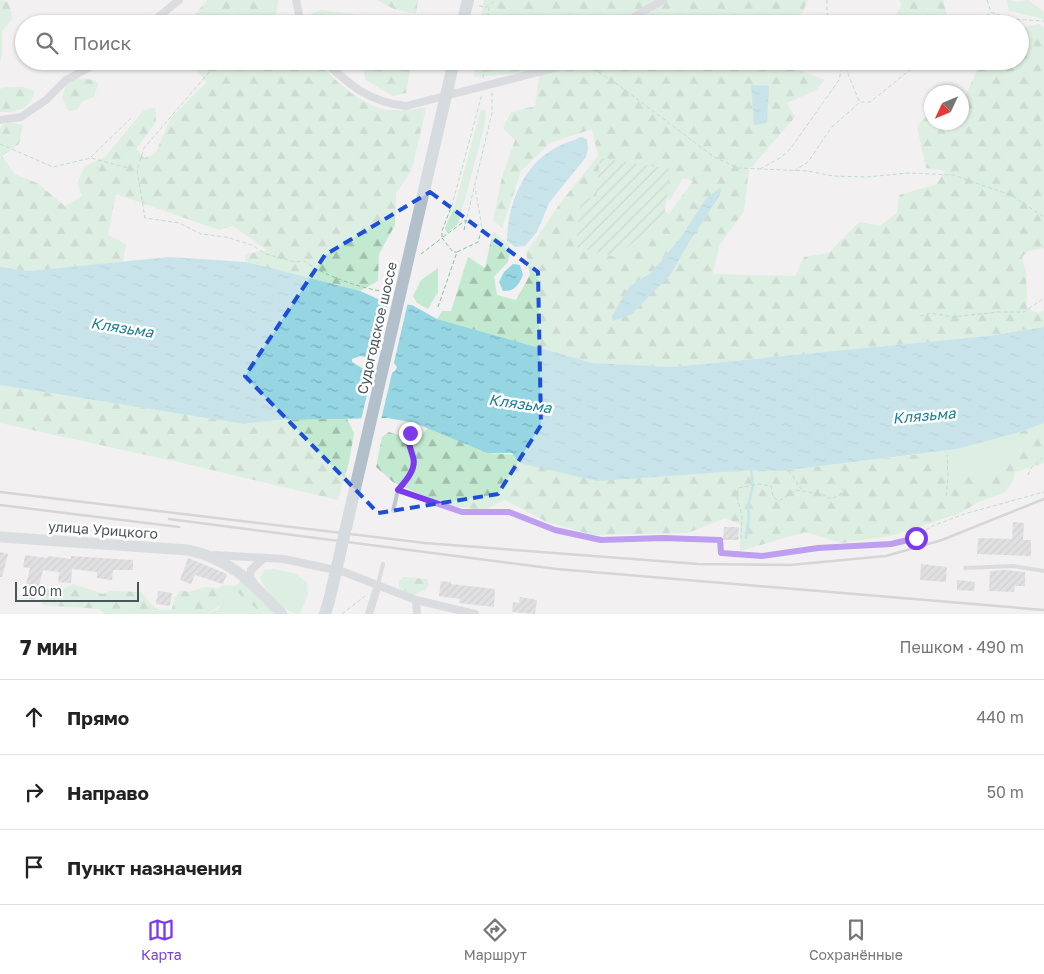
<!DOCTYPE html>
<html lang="ru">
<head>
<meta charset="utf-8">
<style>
  :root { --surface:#fff; --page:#f2f2f2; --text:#222; --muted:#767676; --line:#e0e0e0; --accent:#7c3aed }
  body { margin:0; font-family:"Golos Text",sans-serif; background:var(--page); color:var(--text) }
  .compass { position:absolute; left:924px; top:85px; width:45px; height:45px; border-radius:50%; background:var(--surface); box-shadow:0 1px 4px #0004; rotate:226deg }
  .scale { position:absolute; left:15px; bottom:12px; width:124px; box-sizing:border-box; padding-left:5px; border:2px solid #4a545b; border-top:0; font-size:14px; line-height:18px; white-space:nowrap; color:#4a545b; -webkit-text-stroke:4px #fff; paint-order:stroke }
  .stop { position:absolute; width:15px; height:15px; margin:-11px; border:4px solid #7c3aed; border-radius:50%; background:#fff }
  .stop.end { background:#7c3aed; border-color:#fff; box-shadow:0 1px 5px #0008 }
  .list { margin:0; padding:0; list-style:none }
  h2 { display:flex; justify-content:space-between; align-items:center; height:65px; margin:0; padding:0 20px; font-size:21px }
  h2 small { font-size:16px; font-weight:400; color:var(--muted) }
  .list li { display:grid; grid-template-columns:32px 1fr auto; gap:15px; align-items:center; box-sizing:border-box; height:75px; padding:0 20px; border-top:1px solid var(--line) }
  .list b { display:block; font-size:19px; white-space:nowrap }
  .list em { font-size:16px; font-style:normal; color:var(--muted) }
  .icon { flex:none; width:28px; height:28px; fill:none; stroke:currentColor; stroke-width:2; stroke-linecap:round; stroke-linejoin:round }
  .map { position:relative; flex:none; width:1044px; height:614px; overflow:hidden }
  .search { position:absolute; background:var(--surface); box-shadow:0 1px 4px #0004; left:15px; right:15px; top:15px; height:55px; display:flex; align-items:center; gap:12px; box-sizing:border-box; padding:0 18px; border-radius:28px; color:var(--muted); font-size:19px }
  .sheet { height:290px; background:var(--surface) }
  nav { display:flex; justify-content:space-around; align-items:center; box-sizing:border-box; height:70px; border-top:1px solid var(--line); background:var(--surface); font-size:14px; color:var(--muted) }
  nav a { display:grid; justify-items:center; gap:2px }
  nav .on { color:var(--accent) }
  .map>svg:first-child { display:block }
  .grass { fill:#c3ead1 }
  .forest { fill:url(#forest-firs); fill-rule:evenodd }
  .garden { fill:url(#garden-furrows) }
  .water { fill:url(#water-ripples); fill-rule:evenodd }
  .pier { fill:#f2f0f0 }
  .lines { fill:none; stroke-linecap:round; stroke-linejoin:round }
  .stream { stroke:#95d6e2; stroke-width:2.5 }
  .building { fill:url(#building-hatch) }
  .path { stroke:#7fc59f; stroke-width:1; stroke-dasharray:4 2.5; stroke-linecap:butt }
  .lane { stroke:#bdc4cb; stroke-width:4 }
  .street { stroke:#bdc4cb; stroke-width:8 }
  .secondary { stroke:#bec7cf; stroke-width:11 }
  .primary { stroke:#b2c0cb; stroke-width:12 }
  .rail { stroke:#b3b5b9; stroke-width:2.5 }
  .primary-bridge { stroke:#b2c0cb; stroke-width:12 }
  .route { stroke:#7c3aed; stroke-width:6 }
  .marked { fill:none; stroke:#1d4ed8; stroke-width:4; stroke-dasharray:10 6; stroke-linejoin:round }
  .labels { text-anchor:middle; stroke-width:5; stroke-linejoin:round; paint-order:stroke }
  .street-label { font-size:14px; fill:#4a545b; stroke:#fff }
  .water-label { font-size:15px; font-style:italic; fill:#1b8094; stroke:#fff }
</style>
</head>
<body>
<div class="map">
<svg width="1044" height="614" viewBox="0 0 1044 614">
  <defs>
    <pattern id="forest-firs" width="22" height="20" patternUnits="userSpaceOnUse" patternTransform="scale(1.25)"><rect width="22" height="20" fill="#c3ead1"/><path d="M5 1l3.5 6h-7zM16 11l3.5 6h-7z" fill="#a0c0ad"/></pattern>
    <pattern id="garden-furrows" width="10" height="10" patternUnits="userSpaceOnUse" patternTransform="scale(1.25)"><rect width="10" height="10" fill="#c3ead1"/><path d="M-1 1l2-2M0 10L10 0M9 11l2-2" fill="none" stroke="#a0c0ad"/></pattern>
    <pattern id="water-ripples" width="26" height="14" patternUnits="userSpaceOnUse" patternTransform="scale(1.25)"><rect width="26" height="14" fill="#95d6e2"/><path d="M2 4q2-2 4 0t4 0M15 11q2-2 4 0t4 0" fill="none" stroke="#7cb0ba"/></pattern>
    <pattern id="building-hatch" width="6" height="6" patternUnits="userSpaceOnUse" patternTransform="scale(1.25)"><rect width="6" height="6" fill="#cbcdd2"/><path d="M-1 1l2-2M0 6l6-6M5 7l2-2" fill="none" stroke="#a7a9ad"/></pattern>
  </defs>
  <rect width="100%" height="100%" fill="#f2f0f0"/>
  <g class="grass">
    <polygon points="1007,0 1018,2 1028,0 1044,12 1044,19 1009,11"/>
    <polygon points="481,109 486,111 484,128 458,224 447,233 445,228 455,205"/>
    <polygon points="438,268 438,292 428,309 417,303 413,296 421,280"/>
    <polygon points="1017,433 1012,459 986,473 938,472 928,453 957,449"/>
    <path d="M274 569 294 573 307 582 308 594 300 614C285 614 266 591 260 578L264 570Z"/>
    <polygon points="235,586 263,614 207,614 218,609"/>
  </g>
  <g class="forest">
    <polygon points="0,0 8,2 13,18 2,31 2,55 0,61"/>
    <polygon points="208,0 278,0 276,16 280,24 186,24"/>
    <polygon points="377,0 418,0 416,14 394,9"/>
    <polygon points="484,0 808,0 800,18 801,24 480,24"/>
    <polygon points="899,0 943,0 947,16 943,24 899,24 895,17 902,4"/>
    <polygon points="321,10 366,16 368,24 311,24 307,16"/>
    <path d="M1039 24 1044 28V248L1028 251 1022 257 1026 273 1027 308 1038 313 1044 310V327L988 336 671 367 593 363 437 319 442 311H451L468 257 485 268 493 231 511 247 508 262 494 277 497 295 516 300 530 275 526 253 561 202 598 156 592 129 550 143 521 171 502 228 493 220 502 177 515 140 503 128 511 112 535 106 540 72 474 77 476 61H790L787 66 825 80 816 90 787 103 795 117 749 170 744 211 719 246 713 274 795 276 804 257 829 253 859 222 880 226 897 213 899 195 937 184 945 171 926 168 917 126 931 111 932 122H962V104L981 61H1020V28ZM683 178 693 181 669 214 666 211 653 208 665 197 670 200ZM705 200 691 239 671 274 630 286 651 273 681 237Z"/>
    <path d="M188 61H316C334 79 357 102 382 109 396 112 412 109 426 108L412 169 396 193 395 225 379 254 378 281 360 291 246 262 245 254 267 250 233 226 219 230 116 194 108 235 126 244 123 262 29 271 0 267V128L7 122 23 125 19 144 2 156 14 174 37 183 65 206 82 196 77 183 85 166 105 157 143 111 155 107 156 122 136 149 144 158 155 154 171 118 207 82Z"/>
    <polygon points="358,61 412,61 406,93 393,96 366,80 362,65"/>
    <polygon points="74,78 95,80 98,84 94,97 83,101 77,110 69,111 62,98 66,85"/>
    <path d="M6 87H23L35 91C29 110 18 112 0 112V89Z"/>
    <polygon points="0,385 244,424 275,420 346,417 354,433 349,462 338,500 183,463 0,423"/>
    <polygon points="1044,423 1044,463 1015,472 1013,482 1004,493 980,501 960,513 895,535 842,543 805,532 740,551 740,524 725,518 688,533 593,535 547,522 505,500 484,510 443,505 393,482 376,467 382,437 389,432 416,441 428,428 487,453 781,471 928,453 938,472 986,473 1012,458 1017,433"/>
    <polygon points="403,577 427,579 429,585 425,590 413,595 399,588 399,582"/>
    <path d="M244 578 279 614H263L241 596 235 587 230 599 207 614H105L99 609 43 605 41 596 44 587 61 590 73 584 103 594 111 591 142 592C150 604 157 614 172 609L175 597 181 590 188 592 206 587 218 588 223 585 235 586Z"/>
  </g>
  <polygon class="garden" points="600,158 671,169 664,218 615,257 576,247 581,199 596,197"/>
  <g class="water">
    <polygon points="751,85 769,86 767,123 754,125"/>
    <path d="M581 137 587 139 588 149 586 157 549 203 537 232 525 246 515 247 507 241C507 208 522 167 552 150 561 144 572 141 581 137Z"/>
    <polygon points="721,187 720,195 691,239 671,274 632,314 613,321 612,316 630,286 651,273 681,237 705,200"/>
    <path d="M169 257 246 262 275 269 360 291 387 303 412 305 437 319 593 363 671 367 988 336 1044 327V423L1017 433 957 449 781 471 751 470 597 481 520 463 512 453H487L415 423 388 418 275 420 244 424 0 385V267L29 271ZM360 356 393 362 397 367 395 371 390 374 367 371 352 362V359Z"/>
    <path d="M513 264 520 265 523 275C518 286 515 291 503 291L499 282 504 272Z"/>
  </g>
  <g class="pier">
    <polygon points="389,300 408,302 393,367 375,361"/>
    <polygon points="373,369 389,371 393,369 381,420 361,420"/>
  </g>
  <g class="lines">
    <polyline class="stream" points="746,538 749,517 748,507 753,485 751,469"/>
  </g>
  <g class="building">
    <polygon points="1013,522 1024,523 1023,540 1031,540 1031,556 977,554 978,538 1012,539"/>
    <polygon points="724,527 739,527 738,540 723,540"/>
    <polygon points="0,552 8,554 2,577 0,577"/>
    <polygon points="25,555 47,558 48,556 71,559 71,556 133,560 133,570 113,570 112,580 97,578 97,572 72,569 71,583 58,582 59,572 43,570 35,600 23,597 30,568 23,567"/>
    <polygon points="188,558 227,574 223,584 195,575 191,584 180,580"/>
    <polygon points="921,564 947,567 946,582 920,580"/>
    <polygon points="1003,570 1025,572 1025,586 1015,586 1014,592 989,591 990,571"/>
    <polygon points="957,580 975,582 974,591 957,590"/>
    <polygon points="441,581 451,582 451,584 495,589 494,607 459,603 460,599 439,596"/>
    <polygon points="158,591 172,593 170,606 156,604"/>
    <polygon points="520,597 537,600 535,614 512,612 513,602 519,603"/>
  </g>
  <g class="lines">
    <g class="path">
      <polyline points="827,0 827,13 831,24"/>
      <polyline points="987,0 991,12 1010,19 1044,21"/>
      <polyline points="479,6 486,7 496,0"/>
      <polyline points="283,24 292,19"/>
      <polyline points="488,24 489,5"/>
      <polyline points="975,24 990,13"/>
      <path d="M225 61 211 70 144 148 137 170 145 218 179 223 201 234 226 237 252 245 266 254 295 262 304 261C322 275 367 291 390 292"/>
      <polyline points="843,61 859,101"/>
      <polyline points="588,65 617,84 714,157 738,168 808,171 833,176 867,177 909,173 953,175 1011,195 1044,217"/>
      <polyline points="483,78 485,61"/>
      <polyline points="0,144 53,167 91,158 136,170"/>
      <polyline points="91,157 132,117"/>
      <polyline points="760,169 780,158 791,148 839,80 843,62"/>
      <polyline points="794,171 808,162 831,128 860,102 870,102 921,61"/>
      <polyline points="464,230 492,113 492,92"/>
      <polyline points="442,237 442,231 452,205 482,94"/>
      <polyline points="443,237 466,220"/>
      <polyline points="421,254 442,238 453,252 457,252"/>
      <polyline points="438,307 457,252 478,242 482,228 475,187"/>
      <polyline points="920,316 931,313 952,317 999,312 1024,312 1044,298"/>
      <path d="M788 471C795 476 796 484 802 490"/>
      <polyline points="1028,475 1031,468 1044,456"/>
      <path d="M402 485C422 461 407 458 410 433"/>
      <polyline points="405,493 462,512 509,512 555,530 601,540 663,538 720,540 728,537 741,539 742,515 737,497 738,488 759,484 771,486 773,497 779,501 796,490 821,494 831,499 840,495 843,488"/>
      <polyline points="946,496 948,477 947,455"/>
      <polyline points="53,531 54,522"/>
      <polyline points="720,541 721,553 762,556 818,548 891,544 916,538 930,527 964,514 1044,492"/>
      <polyline points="342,614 365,596"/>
    </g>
    <g class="lane">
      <polyline points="393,511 398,490"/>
      <polyline points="965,568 1013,566 1044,571"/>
      <polyline points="378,585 383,564"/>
    </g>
    <g class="street">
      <polyline points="296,0 301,24"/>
      <polyline points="150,24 179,0"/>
      <polyline points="622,24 663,0"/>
      <path d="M324 61C351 86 369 102 406 106L581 61"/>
      <polyline points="0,120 21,117 46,100 66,80 101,61"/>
      <polyline points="214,555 284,559 344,572 416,600 475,614"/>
      <polyline points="254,583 250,578 251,570 264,558"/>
      <polyline points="416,600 417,614"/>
      <polyline points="369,614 378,585"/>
    </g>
    <path class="secondary" d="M0 537 188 550C231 559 252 583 282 614"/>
    <polyline class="primary" points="325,614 329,601"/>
    <g class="rail">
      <polyline points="0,492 425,543 698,564 790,565 886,556 942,540 1044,499"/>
      <polyline points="0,505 179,527"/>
      <polyline points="169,519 557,569 1044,610"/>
    </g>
    <g class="primary-bridge">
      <polyline points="462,24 468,0"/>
      <polyline points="329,601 454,61"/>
    </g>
  </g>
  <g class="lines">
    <path class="route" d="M410 433C408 446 410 446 413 457 417 469 405 482 398 490L462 512H509L555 530 601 540 663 538 720 540 721 553 762 556 818 548 891 544 916 538"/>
  </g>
  <path d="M0 0H1044V614H0ZM430 192 538 272 541 425 498 494 378 513 245 376 325 255Z" fill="#f2f0f0" fill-opacity=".55" fill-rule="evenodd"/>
  <path class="marked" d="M430 192 538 272 541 425 498 494 378 513 245 376 325 255Z"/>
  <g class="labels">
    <g class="street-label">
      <text transform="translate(377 328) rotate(-77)" y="5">Судогодское шоссе</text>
      <text transform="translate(103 530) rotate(4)" y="5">улица Урицкого</text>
    </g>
    <g class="water-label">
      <text transform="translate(122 328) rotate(9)" y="5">Клязьма</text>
      <text transform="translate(520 404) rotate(8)" y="5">Клязьма</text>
      <text transform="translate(924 416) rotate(-5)" y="5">Клязьма</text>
    </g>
  </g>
</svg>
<svg class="compass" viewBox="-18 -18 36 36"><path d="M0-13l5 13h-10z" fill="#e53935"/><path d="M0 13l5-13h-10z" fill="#767676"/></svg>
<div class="scale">100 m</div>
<div class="stop" style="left:916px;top:538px"></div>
<div class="stop end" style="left:410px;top:433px"></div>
<div class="search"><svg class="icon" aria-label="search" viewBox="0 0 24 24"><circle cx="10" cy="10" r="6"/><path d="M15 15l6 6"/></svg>Поиск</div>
</div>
<section class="sheet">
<h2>7 мин<small>Пешком · 490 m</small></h2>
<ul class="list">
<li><svg class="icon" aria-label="ahead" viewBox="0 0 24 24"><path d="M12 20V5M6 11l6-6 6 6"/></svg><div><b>Прямо</b></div><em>440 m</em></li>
<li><svg class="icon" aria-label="right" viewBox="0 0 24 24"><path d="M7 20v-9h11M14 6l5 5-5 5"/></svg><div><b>Направо</b></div><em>50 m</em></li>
<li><svg class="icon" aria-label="arrive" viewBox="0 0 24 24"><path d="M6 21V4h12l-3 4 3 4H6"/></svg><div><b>Пункт назначения</b></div></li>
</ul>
</section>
<nav>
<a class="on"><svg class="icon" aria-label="map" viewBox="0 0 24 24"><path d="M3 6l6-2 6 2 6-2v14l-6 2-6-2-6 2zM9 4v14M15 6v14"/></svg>Карта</a>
<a><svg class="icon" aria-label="directions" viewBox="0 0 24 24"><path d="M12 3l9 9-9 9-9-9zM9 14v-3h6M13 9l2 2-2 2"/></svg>Маршрут</a>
<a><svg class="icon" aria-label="saved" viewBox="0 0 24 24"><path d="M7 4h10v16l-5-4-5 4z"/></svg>Сохранённые</a>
</nav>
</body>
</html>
